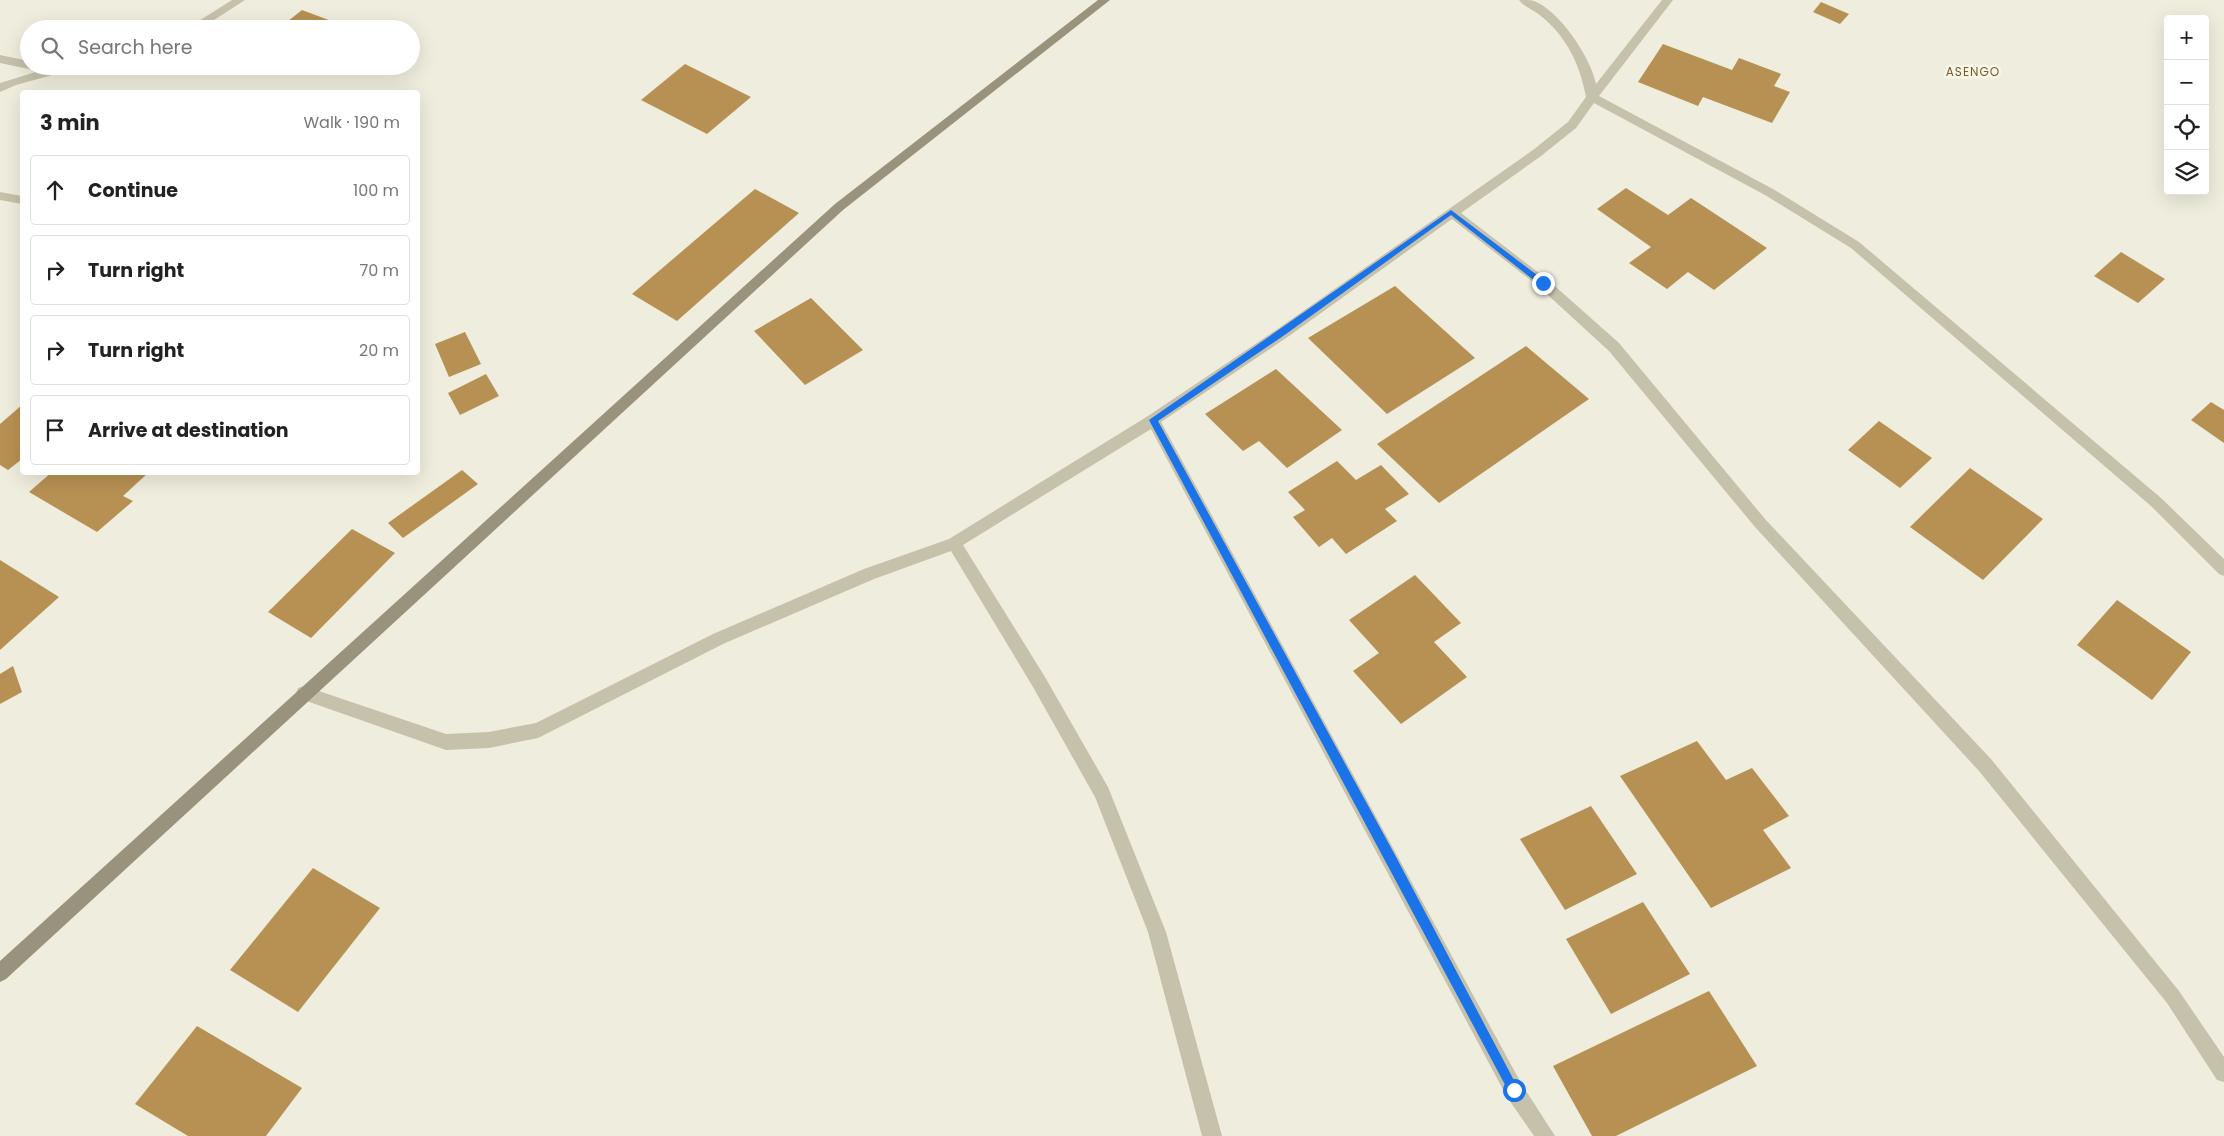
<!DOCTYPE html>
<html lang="en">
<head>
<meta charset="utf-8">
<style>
  :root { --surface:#fff; --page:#f6f6f6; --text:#222; --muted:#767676; --line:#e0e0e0 }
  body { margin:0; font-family:Poppins,sans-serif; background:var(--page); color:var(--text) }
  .controls { position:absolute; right:15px; top:15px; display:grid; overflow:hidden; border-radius:5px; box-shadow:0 5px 20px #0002 }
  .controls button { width:45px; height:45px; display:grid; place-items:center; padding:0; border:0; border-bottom:1px solid var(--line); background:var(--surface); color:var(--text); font:25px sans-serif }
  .stop { position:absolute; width:15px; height:15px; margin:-11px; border:4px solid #1a73e8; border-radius:50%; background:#fff }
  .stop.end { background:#1a73e8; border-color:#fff; box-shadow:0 1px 5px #0008 }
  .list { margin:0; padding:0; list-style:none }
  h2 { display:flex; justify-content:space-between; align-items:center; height:65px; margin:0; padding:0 20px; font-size:21px }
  h2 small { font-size:16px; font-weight:400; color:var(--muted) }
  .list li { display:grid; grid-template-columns:32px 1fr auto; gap:15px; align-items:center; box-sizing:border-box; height:70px; margin:0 10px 10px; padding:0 10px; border:1px solid var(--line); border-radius:5px }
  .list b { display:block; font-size:19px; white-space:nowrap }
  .list em { font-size:16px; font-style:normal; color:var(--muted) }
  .icon { flex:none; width:28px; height:28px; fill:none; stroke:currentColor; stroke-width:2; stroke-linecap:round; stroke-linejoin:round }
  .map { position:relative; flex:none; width:2224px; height:1136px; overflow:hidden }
  .search { position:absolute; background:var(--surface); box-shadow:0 5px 20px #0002; left:20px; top:20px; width:400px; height:55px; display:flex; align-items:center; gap:12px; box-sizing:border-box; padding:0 18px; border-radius:28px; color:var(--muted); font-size:19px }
  .panel { position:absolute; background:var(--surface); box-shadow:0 5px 20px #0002; left:20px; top:90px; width:400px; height:385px; border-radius:5px }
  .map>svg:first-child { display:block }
  .building { fill:#b79153 }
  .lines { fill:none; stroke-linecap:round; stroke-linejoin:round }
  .street { fill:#c6c1ab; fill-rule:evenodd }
  .secondary { fill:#99927c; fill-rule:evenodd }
  .route { fill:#1a73e8 }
  .labels { text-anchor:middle; stroke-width:5; stroke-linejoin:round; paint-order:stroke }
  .far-neighbourhood-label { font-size:12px; letter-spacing:1px; fill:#7a5c2c; stroke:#f7f6e9 }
</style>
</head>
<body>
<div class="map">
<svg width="2224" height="1136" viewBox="0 0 2224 1136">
  <rect width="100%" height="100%" fill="#efeddd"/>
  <g class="building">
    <polygon points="1821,2 1849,14 1840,24 1813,12"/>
    <polygon points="302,10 342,25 337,29 278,29"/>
    <polygon points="1663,44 1732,70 1739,58 1781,74 1774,86 1790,92 1772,123 1703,97 1698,106 1638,82"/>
    <polygon points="685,64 751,97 707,134 641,100"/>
    <polygon points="1626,188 1668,215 1691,198 1767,248 1714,290 1688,272 1667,289 1629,263 1651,247 1597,209"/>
    <polygon points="755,189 799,213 677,321 632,294"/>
    <polygon points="2121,252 2165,279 2138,303 2094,276"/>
    <polygon points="1395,286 1475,358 1387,414 1308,338"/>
    <polygon points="811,298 863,350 805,385 754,331"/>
    <polygon points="465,332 481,364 449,377 435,344"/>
    <polygon points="1526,346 1589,399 1439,503 1377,444"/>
    <polygon points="1276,369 1342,430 1287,468 1259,441 1243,451 1205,414"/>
    <polygon points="486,374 499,396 460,415 448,393"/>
    <polygon points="2211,402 2224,410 2224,443 2191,420"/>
    <polygon points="22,405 22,459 8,470 0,465 0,424"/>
    <polygon points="1879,421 1932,458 1900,488 1848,450"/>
    <polygon points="1337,461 1356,480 1381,465 1409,494 1385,509 1397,521 1346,554 1332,538 1319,547 1293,517 1305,510 1288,492"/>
    <polygon points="1970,468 2043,519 1983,580 1910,527"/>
    <polygon points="462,470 478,484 403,538 388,523"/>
    <polygon points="52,472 149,472 123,496 133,501 97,532 29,492"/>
    <polygon points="352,529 395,553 311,638 268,612"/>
    <polygon points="0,560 59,597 0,650"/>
    <polygon points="1415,575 1461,623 1434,642 1467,677 1401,724 1353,671 1379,653 1349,620"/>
    <polygon points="2117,600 2191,652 2152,700 2077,645"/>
    <polygon points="13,666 22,692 0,704 0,674"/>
    <polygon points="1697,741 1726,780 1752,768 1789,816 1763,830 1791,868 1711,908 1620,776"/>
    <polygon points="1591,806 1637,874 1565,910 1520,839"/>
    <polygon points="313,868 380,908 298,1012 230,970"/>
    <polygon points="1643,902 1690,974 1611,1014 1566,939"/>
    <polygon points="1709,991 1757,1066 1616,1136 1592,1136 1553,1066"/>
    <polygon points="197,1026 302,1088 266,1136 188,1136 135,1104"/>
  </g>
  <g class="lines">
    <g class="street">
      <polygon points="232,0 245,0 200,29 186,29"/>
      <path d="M1519 0C1524 0 1530 0 1534 1 1560 11 1591 58 1596 84L1662 0H1673L1599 96 1773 189 1859 242 2161 498 2224 559V576L2219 574 2151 506 1851 248 1765 195 1594 103 1576 128 1541 156 1461 213 1548 280 1619 343 1765 519 1991 759 2179 991 2224 1057V1082L2217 1080 2167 1003 1979 771 1755 527 1609 351 1538 286 1452 219 1289 336 1161 422 1521 1083 1555 1136H1534L1507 1097 1151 429 963 545 1045 677 1108 787 1166 932 1222 1136H1202L1148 932 1095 797 1033 687 951 551 874 579 723 644 538 738 489 748 446 750 298 698 296 693 298 688 304 686 446 734 489 732 536 723 713 634 864 569 949 539 1148 416 1279 328 1533 150 1568 122 1586 97C1580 65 1567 37 1541 16 1534 10 1524 7 1519 0Z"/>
      <polygon points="0,55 29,61 29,66 34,66 29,69 0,63"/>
      <polygon points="55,66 76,66 74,69 16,85 0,92 0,83"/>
      <polygon points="0,192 22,196 22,204 0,200"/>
    </g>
    <polygon class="secondary" points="1098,0 1110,0 843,210 6,979 0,982 0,961 835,204"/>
  </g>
  <polygon class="route" points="1451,210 1545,281 1545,285 1540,285 1451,215 1286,334 1158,421 1395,855 1517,1086 1517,1094 1514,1095 1510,1094 1149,420"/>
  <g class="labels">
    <g class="far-neighbourhood-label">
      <text x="1973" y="76">ASENGO</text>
    </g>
  </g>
</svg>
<div class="controls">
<button>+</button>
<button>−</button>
<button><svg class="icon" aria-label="locate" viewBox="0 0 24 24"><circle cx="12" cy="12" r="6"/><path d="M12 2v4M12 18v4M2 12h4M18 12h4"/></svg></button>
<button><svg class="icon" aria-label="layers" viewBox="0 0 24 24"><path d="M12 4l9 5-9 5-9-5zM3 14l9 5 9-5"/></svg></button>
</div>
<div class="stop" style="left:1514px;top:1090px"></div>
<div class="stop end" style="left:1543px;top:283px"></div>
<div class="search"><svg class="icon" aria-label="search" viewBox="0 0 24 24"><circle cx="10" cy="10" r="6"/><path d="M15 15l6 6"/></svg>Search here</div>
<section class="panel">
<h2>3 min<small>Walk · 190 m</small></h2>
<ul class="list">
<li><svg class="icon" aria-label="ahead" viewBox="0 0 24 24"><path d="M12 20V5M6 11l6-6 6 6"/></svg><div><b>Continue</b></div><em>100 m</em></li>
<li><svg class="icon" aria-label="right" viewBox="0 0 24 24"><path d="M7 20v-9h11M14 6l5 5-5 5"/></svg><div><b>Turn right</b></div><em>70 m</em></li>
<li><svg class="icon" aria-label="right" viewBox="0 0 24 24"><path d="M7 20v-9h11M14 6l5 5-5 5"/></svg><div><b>Turn right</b></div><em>20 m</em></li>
<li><svg class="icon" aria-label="arrive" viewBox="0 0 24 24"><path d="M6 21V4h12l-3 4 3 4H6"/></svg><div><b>Arrive at destination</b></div></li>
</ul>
</section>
</div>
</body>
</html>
